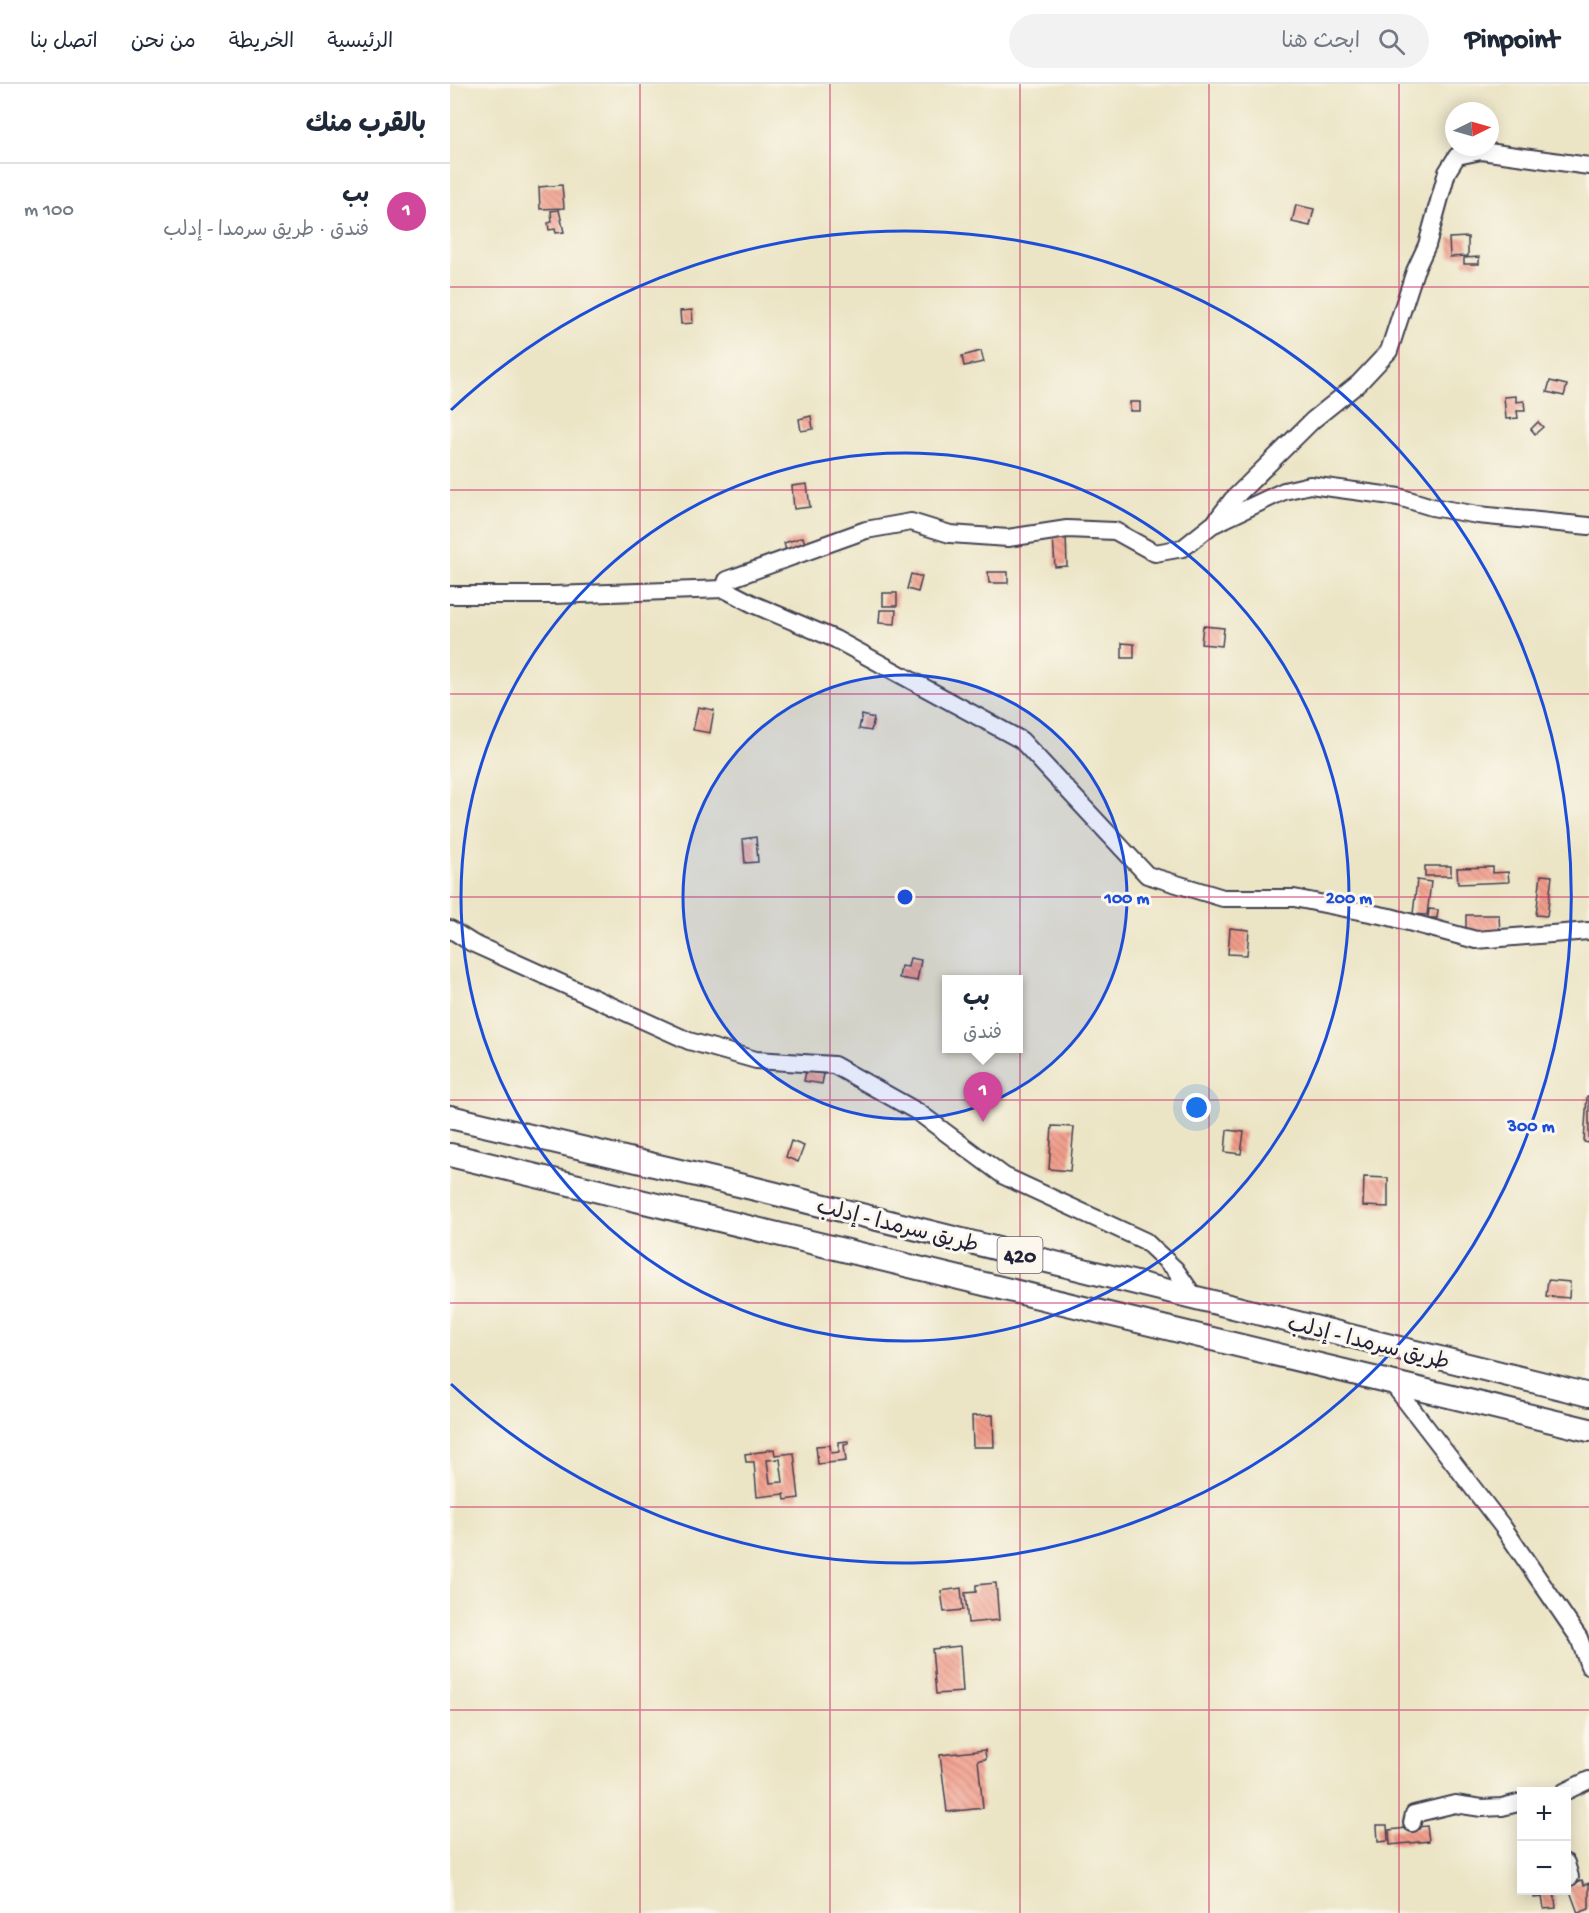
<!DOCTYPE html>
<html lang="ar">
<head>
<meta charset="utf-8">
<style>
  :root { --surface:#fff; --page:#f2f2f3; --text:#1f2937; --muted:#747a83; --line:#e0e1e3; --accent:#b45309 }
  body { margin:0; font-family:"Gochi Hand","Playpen Sans Arabic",sans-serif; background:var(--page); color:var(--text); direction:rtl }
  .controls { position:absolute; right:18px; bottom:18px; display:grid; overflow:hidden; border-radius:0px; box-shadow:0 3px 15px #0003 }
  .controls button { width:54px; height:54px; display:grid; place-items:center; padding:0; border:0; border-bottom:2px solid var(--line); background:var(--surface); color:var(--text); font:30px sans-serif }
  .compass { position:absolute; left:995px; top:18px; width:54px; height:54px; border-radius:50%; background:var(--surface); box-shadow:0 3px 15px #0003; rotate:85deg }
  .you { position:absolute; left:747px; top:1024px; width:21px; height:21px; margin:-15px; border:4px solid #fff; border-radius:50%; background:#1a73e8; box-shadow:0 0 0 9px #1a73e833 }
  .badge { display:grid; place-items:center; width:39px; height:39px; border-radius:50%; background:var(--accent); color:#fff; font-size:20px; font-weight:700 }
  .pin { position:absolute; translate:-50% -50px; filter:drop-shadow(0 2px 3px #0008) }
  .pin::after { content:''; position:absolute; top:32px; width:21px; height:18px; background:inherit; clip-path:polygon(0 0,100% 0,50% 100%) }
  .popup { position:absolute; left:492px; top:891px; width:81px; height:78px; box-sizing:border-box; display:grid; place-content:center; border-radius:0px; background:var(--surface); filter:drop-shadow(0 2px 4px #0005); font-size:20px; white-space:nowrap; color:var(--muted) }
  .popup b { font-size:22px; color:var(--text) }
  .popup::after { content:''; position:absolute; left:50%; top:100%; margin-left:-12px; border:12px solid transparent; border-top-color:var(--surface) }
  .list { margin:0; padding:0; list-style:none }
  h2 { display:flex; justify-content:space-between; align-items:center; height:78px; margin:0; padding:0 24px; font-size:26px }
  h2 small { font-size:20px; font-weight:400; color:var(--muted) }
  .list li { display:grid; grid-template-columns:39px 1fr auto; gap:18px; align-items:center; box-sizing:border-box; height:96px; padding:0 24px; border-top:2px solid var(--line) }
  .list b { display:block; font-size:22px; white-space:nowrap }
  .list p { margin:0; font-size:20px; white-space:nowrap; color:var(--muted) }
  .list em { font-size:20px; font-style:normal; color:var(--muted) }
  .icon { flex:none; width:33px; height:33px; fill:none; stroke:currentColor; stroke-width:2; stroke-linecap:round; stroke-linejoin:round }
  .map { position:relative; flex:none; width:1139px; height:1829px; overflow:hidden; direction:ltr }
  header { display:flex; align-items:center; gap:36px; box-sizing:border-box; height:84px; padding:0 30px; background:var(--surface); border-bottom:2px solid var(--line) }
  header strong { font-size:28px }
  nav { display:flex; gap:33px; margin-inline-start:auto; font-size:21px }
  .search { width:420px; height:54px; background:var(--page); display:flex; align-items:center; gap:15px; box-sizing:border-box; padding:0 21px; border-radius:33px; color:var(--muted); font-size:22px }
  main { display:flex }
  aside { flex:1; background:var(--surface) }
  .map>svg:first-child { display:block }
  .building { fill:url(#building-back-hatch); fill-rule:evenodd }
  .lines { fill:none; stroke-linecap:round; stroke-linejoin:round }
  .minor-casing { stroke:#403f50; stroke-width:20 }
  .highway-casing { stroke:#403f50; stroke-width:26 }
  .minor { stroke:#fff; stroke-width:16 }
  .highway { stroke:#fff; stroke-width:22 }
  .grid { fill:none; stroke:#c2185b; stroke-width:1.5; stroke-opacity:0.55 }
  .ring { fill:none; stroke:#1d4ed8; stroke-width:3 }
  .labels { text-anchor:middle; stroke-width:6; stroke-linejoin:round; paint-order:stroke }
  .shield { fill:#fbf7ec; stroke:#636270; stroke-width:1.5 }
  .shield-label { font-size:21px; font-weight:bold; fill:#22223b }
  .street-label { font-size:22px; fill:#22223b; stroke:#fbf7ec }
  .centre { fill:#1d4ed8; stroke:#fbf7ec; stroke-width:3 }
  .ring-label { font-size:18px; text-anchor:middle; font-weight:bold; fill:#1d4ed8; stroke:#fbf7ec; stroke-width:6; stroke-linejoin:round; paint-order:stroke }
</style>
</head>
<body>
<header>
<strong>Pinpoint</strong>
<div class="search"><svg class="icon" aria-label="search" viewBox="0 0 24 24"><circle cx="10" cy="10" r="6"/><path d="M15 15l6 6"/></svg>ابحث هنا</div>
<nav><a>الرئيسية</a><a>الخريطة</a><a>من نحن</a><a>اتصل بنا</a></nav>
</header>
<main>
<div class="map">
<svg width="1139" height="1829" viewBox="0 0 1139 1829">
  <defs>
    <pattern id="building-back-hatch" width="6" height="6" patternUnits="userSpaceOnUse" patternTransform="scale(1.5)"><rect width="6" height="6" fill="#f29c8a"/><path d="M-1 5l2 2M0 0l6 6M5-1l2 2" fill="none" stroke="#c47f72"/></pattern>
  </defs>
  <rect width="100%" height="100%" fill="#fbf7ec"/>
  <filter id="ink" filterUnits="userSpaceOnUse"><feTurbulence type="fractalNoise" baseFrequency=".0167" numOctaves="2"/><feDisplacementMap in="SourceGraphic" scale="12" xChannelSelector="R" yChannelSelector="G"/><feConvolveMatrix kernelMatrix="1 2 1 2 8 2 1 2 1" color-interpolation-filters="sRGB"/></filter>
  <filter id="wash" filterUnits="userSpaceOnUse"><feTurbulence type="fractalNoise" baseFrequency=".008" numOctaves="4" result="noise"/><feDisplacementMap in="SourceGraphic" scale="24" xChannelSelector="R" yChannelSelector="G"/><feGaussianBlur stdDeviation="1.35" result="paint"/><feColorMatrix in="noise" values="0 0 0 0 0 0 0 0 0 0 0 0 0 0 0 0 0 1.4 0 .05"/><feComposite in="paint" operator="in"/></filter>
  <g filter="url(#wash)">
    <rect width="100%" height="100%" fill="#ebe4c5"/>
    <g id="blocks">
      <g class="building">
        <polygon points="112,101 114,124 90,125 89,103"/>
        <polygon points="846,121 864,125 860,142 842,138"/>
        <polygon points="109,126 114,148 106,149 105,145 99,146 98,139 102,138 101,127"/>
        <polygon points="1018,153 1018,172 1000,173 999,154"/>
        <polygon points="1029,173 1029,180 1014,180 1014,174"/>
        <polygon points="242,226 243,239 231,240 230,227"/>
        <polygon points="531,267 534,278 514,282 512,272"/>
        <polygon points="1100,297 1117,301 1114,312 1097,308"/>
        <polygon points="1066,312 1066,318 1074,317 1075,327 1067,327 1068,334 1056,335 1054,313"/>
        <rect x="680" y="318" width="10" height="9"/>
        <polygon points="361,332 363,345 351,347 349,335"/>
        <polygon points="1088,338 1093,343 1085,350 1081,345"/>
        <polygon points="357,400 360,423 344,425 342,402"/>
        <polygon points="616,452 617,482 605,483 603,453"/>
        <polygon points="353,453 356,464 337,470 334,459"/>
        <polygon points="538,488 558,488 558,499 539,499"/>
        <polygon points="461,490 472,493 468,508 457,505"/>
        <rect x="433" y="509" width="14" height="13"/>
        <polygon points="430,526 446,526 445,540 429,539"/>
        <polygon points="753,542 774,544 772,562 751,560"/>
        <polygon points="672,559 684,560 684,574 672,574"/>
        <polygon points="248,623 264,626 260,649 243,646"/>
        <polygon points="412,631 424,634 421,647 409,645"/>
        <polygon points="306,753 308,778 295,779 293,755"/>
        <rect x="975" y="782" width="26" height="10"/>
        <polygon points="1043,783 1043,789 1058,788 1059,798 1008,800 1007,784"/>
        <polygon points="1091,791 1102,792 1097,832 1086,831"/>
        <polygon points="967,796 981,798 977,831 963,830"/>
        <polygon points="979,825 988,826 987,834 978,834"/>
        <polygon points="1016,831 1049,831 1050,850 1016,850"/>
        <polygon points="780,844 799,846 797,871 778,870"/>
        <polygon points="460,874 471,876 467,897 449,894 451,882 458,883"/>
        <polygon points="356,987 374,990 372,1000 354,997"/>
        <polygon points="1137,1012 1139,1012 1139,1059 1134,1058"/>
        <polygon points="602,1042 624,1043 620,1087 599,1085"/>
        <polygon points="777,1046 794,1048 791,1070 775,1068"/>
        <polygon points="341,1057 354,1062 348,1078 336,1073"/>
        <polygon points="914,1093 938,1094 938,1123 913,1122"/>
        <polygon points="1098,1196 1120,1198 1119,1214 1096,1212"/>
        <polygon points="543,1331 544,1363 523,1363 522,1332"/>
        <polygon points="398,1357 398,1360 394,1361 396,1377 368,1380 366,1362 380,1361 381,1369 389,1368 389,1358"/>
        <path d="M324 1365 325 1371 344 1369 349 1414 335 1416 334 1410 307 1413 304 1378H296L295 1370 317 1367V1366ZM330 1375 333 1398 320 1399 317 1376Z"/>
        <polygon points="546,1499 549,1536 518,1539 515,1509 526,1508 526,1501"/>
        <polygon points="511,1504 513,1526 494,1528 491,1507"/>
        <polygon points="510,1562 513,1608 486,1610 482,1565"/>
        <polygon points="535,1666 536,1675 528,1676 533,1724 497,1728 490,1671"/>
        <polygon points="927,1741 937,1741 938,1757 928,1758"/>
        <polygon points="977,1742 979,1757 940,1761 939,1746"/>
        <polygon points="1132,1796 1134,1801 1139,1799 1139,1825 1128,1829 1118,1802"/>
        <polygon points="1084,1806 1104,1806 1106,1824 1094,1825 1092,1813 1084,1814"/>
      </g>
    </g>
  </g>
  <g filter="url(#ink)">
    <use href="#blocks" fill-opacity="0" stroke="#403f50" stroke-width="1.5"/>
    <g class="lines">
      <defs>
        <g id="minor">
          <polyline points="766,437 782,416 863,336 909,299 939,267 965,187 977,161 997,88 1007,72 1031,67 1139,82"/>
          <polyline points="274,505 277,496 416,446 461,438 500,450 558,454 617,445 665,447 705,469 733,464 762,441 834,407 860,401 949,413 982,423 1028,431 1139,442"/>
          <polyline points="0,511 103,511 274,505 305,521 385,555 571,656 697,791 773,814 844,814 940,833 1026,856 1139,847"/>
          <polyline points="0,845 22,859 239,957 306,976 384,981 468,1028 554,1092 695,1157 725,1185 745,1214"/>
          <polyline points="942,1299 1053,1443 1129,1554 1139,1582"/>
          <polyline points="1114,1708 1139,1696"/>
          <polyline points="962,1739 964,1730 1005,1720 1032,1724 1052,1723 1072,1718"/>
          <polyline points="1116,1779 1120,1793"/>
        </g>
        <g id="highway">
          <polyline points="0,1033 306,1105 1139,1311"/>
          <polyline points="0,1071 1139,1346"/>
        </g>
      </defs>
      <use href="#minor" class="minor-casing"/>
      <use href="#highway" class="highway-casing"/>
      <use href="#minor" class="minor"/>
      <use href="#highway" class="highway"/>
    </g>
  </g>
  <path class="grid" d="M190 0V1829M380 0V1829M570 0V1829M759 0V1829M949 0V1829M0 203H1139M0 406H1139M0 610H1139M0 813H1139M0 1016H1139M0 1219H1139M0 1423H1139M0 1626H1139"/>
  <circle cx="455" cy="813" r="222" fill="#1d4ed8" fill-opacity=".12"/>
  <g class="ring">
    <circle cx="455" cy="813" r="222"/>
    <circle cx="455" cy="813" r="444"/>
    <path d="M1 326A666 666 0 1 1 1 1300"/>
  </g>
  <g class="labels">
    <rect class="shield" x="547.5" y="1153" width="45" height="36" rx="4.5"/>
    <g class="shield-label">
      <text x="570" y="1178">420</text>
    </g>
    <g class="street-label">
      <text transform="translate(448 1140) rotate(14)" y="8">طريق سرمدا - إدلب</text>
      <text transform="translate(919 1257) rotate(14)" y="8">طريق سرمدا - إدلب</text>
    </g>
  </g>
  <circle cx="455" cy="813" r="9" class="centre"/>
  <g class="ring-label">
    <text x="677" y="819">100 m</text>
    <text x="899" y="819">200 m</text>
    <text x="1081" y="1047">300 m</text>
  </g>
</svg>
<div class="controls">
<button>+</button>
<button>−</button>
</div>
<svg class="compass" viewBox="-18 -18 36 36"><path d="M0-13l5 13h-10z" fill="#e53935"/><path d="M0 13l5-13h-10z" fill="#747a83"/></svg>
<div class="you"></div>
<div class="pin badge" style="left:533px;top:1038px;background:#d1479c">1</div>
<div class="popup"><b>بب</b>فندق</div>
</div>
<aside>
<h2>بالقرب منك<small></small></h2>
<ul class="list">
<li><span class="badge" style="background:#d1479c">1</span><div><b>بب</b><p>فندق · طريق سرمدا - إدلب</p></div><em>100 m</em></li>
</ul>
</aside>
</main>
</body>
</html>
